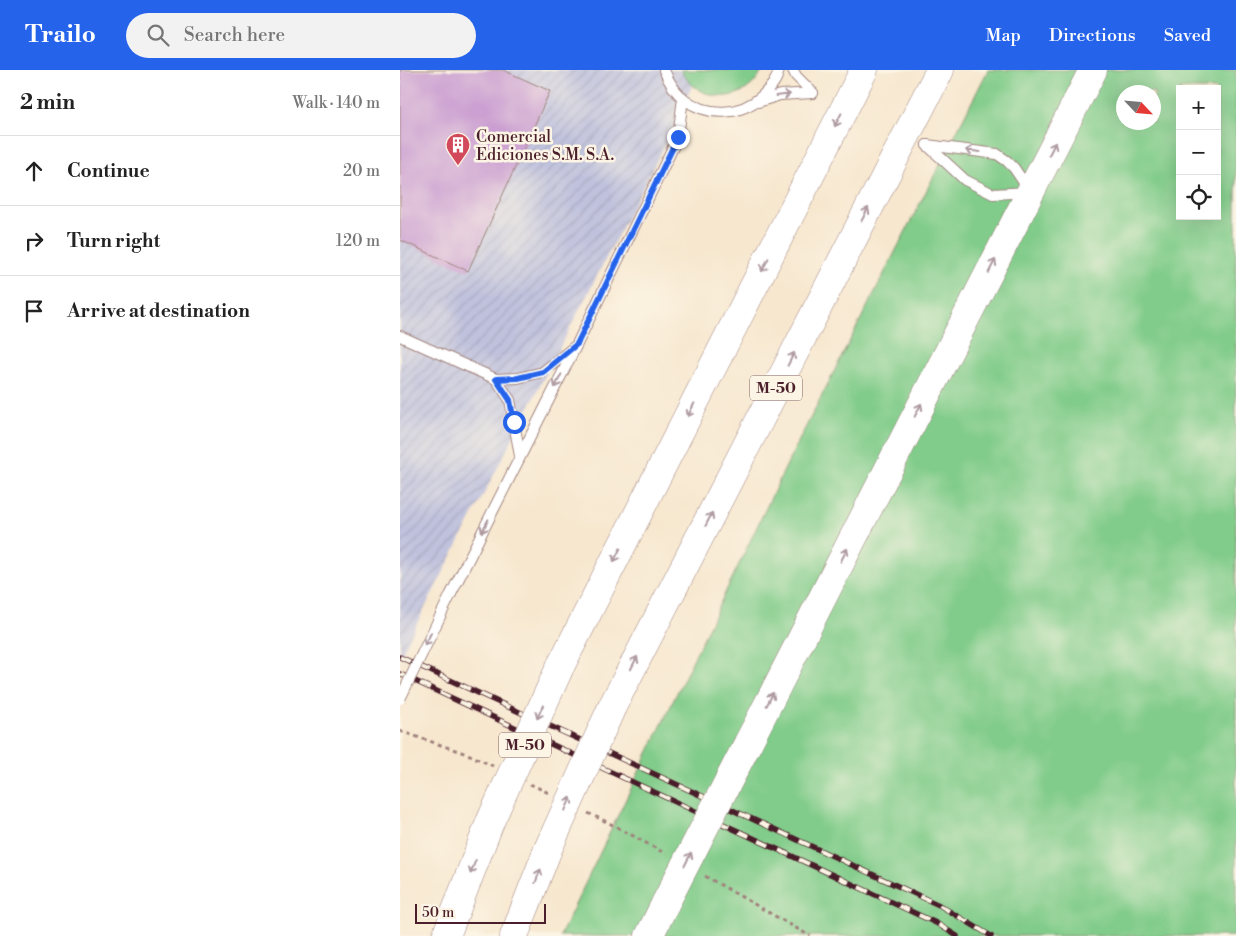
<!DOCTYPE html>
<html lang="en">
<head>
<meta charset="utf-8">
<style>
  :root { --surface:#fff; --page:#f2f2f2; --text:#222; --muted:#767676; --line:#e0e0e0; --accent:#2563eb }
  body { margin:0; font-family:"Libre Bodoni",serif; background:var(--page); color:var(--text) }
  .controls { position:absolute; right:15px; top:15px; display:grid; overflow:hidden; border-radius:0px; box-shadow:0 5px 20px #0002 }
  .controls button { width:45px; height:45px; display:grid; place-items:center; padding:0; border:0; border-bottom:1px solid var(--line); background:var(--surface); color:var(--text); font:25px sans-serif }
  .compass { position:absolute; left:716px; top:15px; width:45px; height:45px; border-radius:50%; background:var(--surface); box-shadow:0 5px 20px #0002; rotate:116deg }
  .scale { position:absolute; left:15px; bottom:12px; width:131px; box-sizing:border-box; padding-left:5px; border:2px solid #4a1f2b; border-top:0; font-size:14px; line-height:18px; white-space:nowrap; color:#4a1f2b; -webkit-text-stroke:4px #fcf5e5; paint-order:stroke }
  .stop { position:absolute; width:15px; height:15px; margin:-11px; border:4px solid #2563eb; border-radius:50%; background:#fff }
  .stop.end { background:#2563eb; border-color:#fff; box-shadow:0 1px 5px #0008 }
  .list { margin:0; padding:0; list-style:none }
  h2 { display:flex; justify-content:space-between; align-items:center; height:65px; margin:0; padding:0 20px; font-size:21px }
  h2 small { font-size:16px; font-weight:400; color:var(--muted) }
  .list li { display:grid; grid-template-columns:32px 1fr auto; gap:15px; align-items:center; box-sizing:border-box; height:70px; padding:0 20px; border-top:1px solid var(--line) }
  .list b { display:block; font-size:19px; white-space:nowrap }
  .list em { font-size:16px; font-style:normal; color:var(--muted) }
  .icon { flex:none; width:28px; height:28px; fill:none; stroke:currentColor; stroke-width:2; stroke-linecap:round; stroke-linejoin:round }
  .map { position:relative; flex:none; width:836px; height:866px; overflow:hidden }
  header { display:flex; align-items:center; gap:30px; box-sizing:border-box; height:70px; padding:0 25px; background:var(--accent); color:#fff }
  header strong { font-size:24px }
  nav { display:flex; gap:28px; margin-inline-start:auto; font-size:18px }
  .search { width:350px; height:45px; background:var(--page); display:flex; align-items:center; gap:12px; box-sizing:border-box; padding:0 18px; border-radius:28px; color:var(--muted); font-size:19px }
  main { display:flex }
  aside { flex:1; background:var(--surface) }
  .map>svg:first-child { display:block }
  .industrial { fill:url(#industrial-furrows) }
  .green { fill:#81cc8a; stroke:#66765a; fill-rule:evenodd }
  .building { fill:#ca9ed1 }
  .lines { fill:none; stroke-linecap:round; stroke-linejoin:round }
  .lane-casing { stroke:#a0837d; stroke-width:12 }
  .highway-casing { stroke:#a0837d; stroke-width:29 }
  .path { stroke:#a0837d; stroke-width:3; stroke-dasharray:4 4; stroke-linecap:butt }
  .lane { stroke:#fff; stroke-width:10 }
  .highway { stroke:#fff; stroke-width:28 }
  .rail-casing { stroke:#4a1f2b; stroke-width:5.5 }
  .rail { stroke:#fcf5e5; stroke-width:4; stroke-dasharray:11; stroke-linecap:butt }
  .lane-bridge-casing { stroke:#a0837d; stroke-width:12; stroke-linecap:butt }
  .highway-bridge-casing { stroke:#a0837d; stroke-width:29; stroke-linecap:butt }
  .lane-bridge { stroke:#fff; stroke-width:10 }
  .highway-bridge { stroke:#fff; stroke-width:28 }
  .oneway { stroke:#ae9aa0 }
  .route { stroke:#2563eb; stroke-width:6 }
  .labels { text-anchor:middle; stroke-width:5; stroke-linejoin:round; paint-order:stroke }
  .shield { fill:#fcf5e5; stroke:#7f5f63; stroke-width:1 }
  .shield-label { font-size:15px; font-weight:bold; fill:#4a1f2b }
  .poi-label { font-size:16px; fill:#4a1f2b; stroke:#fcf5e5; text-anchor:start }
</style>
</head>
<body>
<header>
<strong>Trailo</strong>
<div class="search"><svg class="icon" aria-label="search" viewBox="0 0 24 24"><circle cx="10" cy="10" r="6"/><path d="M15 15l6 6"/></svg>Search here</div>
<nav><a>Map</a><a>Directions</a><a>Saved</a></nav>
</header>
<main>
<aside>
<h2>2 min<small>Walk · 140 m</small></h2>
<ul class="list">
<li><svg class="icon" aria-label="ahead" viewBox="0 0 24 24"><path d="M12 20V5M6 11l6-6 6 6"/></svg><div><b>Continue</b></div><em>20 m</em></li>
<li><svg class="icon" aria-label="right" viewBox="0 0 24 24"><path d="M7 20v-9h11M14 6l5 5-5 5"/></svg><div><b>Turn right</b></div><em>120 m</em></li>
<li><svg class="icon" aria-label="arrive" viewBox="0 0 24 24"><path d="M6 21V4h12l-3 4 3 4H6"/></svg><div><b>Arrive at destination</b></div></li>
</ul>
</aside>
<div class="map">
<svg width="836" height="866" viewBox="0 0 836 866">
  <defs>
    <pattern id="industrial-furrows" width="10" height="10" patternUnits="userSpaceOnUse" patternTransform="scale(1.25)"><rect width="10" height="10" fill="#c0c2dd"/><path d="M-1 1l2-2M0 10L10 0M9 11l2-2" fill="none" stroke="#a6a6be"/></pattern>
  </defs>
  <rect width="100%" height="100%" fill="#fcf5e5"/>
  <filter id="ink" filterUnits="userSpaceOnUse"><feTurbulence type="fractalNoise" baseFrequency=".02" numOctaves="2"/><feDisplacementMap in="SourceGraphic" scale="10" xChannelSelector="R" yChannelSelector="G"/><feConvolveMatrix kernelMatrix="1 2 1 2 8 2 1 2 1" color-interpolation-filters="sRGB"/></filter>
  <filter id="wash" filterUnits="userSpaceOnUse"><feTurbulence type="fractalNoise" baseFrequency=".0096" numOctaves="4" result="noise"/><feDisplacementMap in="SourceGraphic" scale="20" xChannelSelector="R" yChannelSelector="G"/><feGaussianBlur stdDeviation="1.12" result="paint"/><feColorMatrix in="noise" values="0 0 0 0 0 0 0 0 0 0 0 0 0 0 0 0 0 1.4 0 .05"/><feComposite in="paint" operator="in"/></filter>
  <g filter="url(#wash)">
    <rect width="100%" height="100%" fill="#f7e7cf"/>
    <polygon class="industrial" points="0,0 299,0 275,55 0,586"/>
    <g class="green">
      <path d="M281 0H363C358 8 353 15 345 20 322 34 292 23 281 0Z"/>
      <path d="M588 0H836V866H160L391 386ZM780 19H817V146H780ZM724 22H754V52H724Z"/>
    </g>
    <g id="blocks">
      <polygon class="building" points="0,0 103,0 150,21 68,201 0,170"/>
    </g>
  </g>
  <g filter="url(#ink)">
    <use href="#blocks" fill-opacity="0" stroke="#a0837d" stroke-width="1"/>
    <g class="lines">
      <defs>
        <g id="lane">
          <path d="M264 0C268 10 275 22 284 29 308 47 340 46 362 26 370 18 377 11 379 0"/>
          <polyline points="393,0 396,6 413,23"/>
          <polyline points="358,32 380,25 413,23"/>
          <polyline points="527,75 597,84 607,91 614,98 629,120"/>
          <polyline points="527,75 565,110 593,124 627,122"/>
          <polyline points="0,266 96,309"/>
          <polyline points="120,386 110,330 96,309 118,308 143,302 174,277"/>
          <polyline points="50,526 177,274 278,67 283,28"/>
        </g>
        <g id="highway">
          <polyline points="160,597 464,0"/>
          <polyline points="212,637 540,0"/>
          <polyline points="348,673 693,0"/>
          <polyline points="46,866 90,752"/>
          <polyline points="114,866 148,779"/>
          <polyline points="249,866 266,832"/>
        </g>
      </defs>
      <use href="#lane" class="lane-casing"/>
      <use href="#highway" class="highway-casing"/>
      <g class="path">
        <polyline points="0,661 70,685 93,696"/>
        <polyline points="130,714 149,723"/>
        <polyline points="188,743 217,757 266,784"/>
        <polyline points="305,806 410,866"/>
      </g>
      <use href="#lane" class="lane"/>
      <use href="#highway" class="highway"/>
      <defs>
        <g id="rail">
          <polyline points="0,587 539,835 591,866"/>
          <polyline points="0,604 536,853 557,866"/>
        </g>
      </defs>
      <use href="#rail" class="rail-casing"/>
      <use href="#rail" class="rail"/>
      <defs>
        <polyline id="lane-bridge" points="0,629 50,526"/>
        <g id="highway-bridge">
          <polyline points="90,752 160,597"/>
          <polyline points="148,779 212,637"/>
          <polyline points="266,832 348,673"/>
        </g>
      </defs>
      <use href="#lane-bridge" class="lane-bridge-casing"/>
      <use href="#highway-bridge" class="highway-bridge-casing"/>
      <use href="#lane-bridge" class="lane-bridge"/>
      <use href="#highway-bridge" class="highway-bridge"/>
    </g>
    <defs><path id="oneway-shaft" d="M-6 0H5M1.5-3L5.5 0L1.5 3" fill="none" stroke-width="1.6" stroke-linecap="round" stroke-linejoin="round" transform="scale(1.25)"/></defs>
    <g class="oneway">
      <use href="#oneway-shaft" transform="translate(383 25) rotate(-7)"/>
      <use href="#oneway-shaft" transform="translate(438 50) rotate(117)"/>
      <use href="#oneway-shaft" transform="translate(652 79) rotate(-63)"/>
      <use href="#oneway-shaft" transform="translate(573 81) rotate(-173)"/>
      <use href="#oneway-shaft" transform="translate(465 144) rotate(-63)"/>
      <use href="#oneway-shaft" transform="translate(365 195) rotate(117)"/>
      <use href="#oneway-shaft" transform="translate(592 196) rotate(-63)"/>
      <use href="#oneway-shaft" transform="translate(391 289) rotate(-63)"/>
      <use href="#oneway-shaft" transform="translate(158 311) rotate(117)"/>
      <use href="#oneway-shaft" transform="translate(291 340) rotate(117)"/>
      <use href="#oneway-shaft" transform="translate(518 340) rotate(-63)"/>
      <use href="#oneway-shaft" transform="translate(309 449) rotate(-63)"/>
      <use href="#oneway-shaft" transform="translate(85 456) rotate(117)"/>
      <use href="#oneway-shaft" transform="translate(217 485) rotate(117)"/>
      <use href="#oneway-shaft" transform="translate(444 485) rotate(-63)"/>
      <use href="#oneway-shaft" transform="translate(28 569) rotate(116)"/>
      <use href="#oneway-shaft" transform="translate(234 593) rotate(-63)"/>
      <use href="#oneway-shaft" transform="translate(370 629) rotate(-63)"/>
      <use href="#oneway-shaft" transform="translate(140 642) rotate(114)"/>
      <use href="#oneway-shaft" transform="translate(168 734) rotate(-66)"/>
      <use href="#oneway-shaft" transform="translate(288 789) rotate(-63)"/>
      <use href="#oneway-shaft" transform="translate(73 797) rotate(111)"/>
      <use href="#oneway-shaft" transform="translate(138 806) rotate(-69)"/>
    </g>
  </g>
  <g class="lines" filter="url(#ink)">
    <polyline class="route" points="114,352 110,330 96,309 118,308 143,302 177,274 278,67"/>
  </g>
  <defs>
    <symbol id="building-pin" viewBox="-11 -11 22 30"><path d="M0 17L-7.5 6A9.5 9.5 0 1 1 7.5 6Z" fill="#d1495b" stroke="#fcf5e5"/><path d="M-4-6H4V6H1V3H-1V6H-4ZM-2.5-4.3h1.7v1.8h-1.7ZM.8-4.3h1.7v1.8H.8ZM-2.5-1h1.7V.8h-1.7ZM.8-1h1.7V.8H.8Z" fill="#fff"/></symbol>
  </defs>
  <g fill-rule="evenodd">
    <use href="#building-pin" x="44" y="61" width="28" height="38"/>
  </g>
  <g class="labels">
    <g class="shield">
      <rect x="350" y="305.5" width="52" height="25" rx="4"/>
      <rect x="99" y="662.5" width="52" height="25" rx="4"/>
    </g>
    <g class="shield-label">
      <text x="376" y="323">M-50</text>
      <text x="125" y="680">M-50</text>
    </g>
    <g class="poi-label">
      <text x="76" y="72">Comercial<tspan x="76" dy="18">Ediciones S.M. S.A.</tspan></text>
    </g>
  </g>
</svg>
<div class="controls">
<button>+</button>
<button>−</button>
<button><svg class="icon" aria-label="locate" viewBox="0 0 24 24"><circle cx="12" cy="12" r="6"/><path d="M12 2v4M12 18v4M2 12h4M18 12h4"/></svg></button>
</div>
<svg class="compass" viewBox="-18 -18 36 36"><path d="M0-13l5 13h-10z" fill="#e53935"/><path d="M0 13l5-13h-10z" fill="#767676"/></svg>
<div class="scale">50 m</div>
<div class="stop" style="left:114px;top:352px"></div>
<div class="stop end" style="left:278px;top:67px"></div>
</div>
</main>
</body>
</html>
